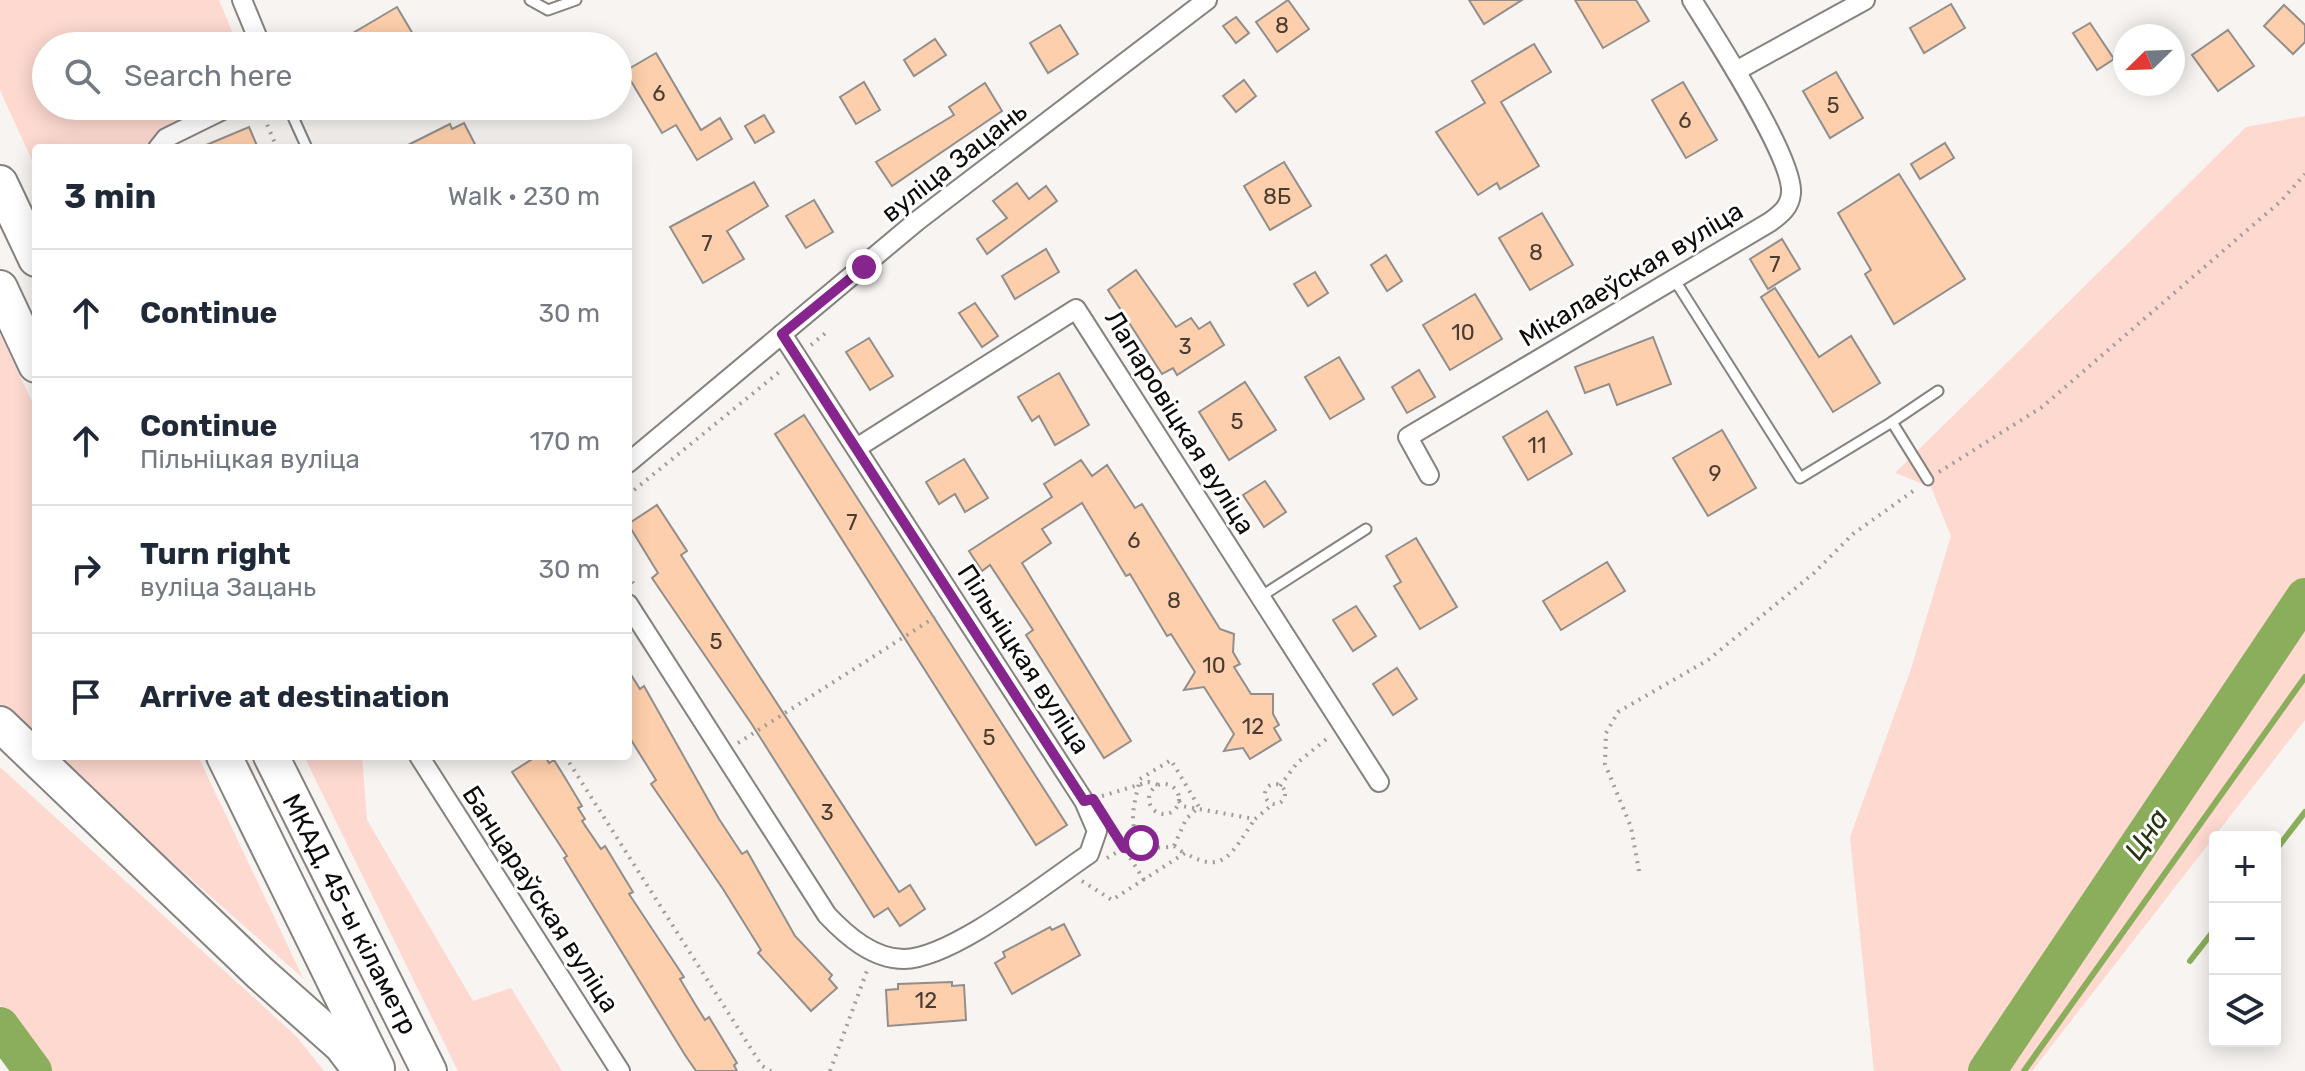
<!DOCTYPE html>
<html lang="en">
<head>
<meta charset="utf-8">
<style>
  :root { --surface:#fff; --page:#f6f6f7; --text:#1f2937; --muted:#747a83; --line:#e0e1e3 }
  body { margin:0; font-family:Rubik,sans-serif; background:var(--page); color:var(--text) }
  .controls { position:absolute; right:24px; bottom:24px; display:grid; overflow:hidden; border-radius:8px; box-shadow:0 4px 20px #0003 }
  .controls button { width:72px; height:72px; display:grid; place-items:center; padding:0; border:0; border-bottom:2px solid var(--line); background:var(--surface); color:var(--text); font:40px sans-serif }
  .compass { position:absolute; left:2113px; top:24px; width:72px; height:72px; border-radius:50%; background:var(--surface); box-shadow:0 4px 20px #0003; rotate:247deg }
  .stop { position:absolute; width:24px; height:24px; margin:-18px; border:6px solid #87258e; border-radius:50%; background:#fff }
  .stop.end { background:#87258e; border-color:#fff; box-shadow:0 2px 8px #0008 }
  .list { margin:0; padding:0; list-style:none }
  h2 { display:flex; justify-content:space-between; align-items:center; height:104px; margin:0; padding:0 32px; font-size:34px }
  h2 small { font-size:26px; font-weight:400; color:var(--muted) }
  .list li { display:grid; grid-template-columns:52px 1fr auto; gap:24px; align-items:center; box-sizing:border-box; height:128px; padding:0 32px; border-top:2px solid var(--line) }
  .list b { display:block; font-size:30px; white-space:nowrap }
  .list p { margin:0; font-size:26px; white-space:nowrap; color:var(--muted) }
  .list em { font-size:26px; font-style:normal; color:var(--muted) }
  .icon { flex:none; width:44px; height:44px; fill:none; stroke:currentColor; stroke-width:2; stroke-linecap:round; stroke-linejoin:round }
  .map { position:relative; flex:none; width:2305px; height:1071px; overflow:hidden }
  .search { position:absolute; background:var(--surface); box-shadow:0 4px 20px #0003; left:32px; top:32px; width:600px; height:88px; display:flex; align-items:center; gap:20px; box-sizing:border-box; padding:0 28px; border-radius:44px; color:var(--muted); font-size:30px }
  .panel { position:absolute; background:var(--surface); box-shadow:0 4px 20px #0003; left:32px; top:144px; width:600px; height:616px; border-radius:8px }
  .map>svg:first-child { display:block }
  .green { fill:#fdd9d0 }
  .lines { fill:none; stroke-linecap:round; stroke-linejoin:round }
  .stream { stroke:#8aae5c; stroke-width:6 }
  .river { stroke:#8aae5c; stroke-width:38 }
  .building { fill:#fecfac; stroke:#918e8b; stroke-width:2 }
  .lane-casing { stroke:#85837f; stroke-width:13 }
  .street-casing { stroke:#85837f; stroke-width:22 }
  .highway-casing { stroke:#85837f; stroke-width:38 }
  .path { stroke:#9f9d9b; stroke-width:4; stroke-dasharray:2 6; stroke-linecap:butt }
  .lane { stroke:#fff; stroke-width:9 }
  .street { stroke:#fff; stroke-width:18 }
  .highway { stroke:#fff; stroke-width:34 }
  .route { stroke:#87258e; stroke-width:10 }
  .labels { text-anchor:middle; stroke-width:6; stroke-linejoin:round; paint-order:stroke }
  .number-label { font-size:22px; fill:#493d33 }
  .street-label { font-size:26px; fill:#0d0c0b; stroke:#fff }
  .water-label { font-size:28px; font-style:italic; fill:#263412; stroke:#fff }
</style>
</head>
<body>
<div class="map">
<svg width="2305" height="1071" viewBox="0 0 2305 1071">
  <rect width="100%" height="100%" fill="#f7f4f1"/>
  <g class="green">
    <polygon points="0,0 219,0 238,46 46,46 46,106 206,106 163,128 143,148 36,148 36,169 0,90"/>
    <polygon points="2305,116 2305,720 2032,1071 1874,1071 1850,837 1910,672 1951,536 1931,487 1895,473 2246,127"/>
    <polygon points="0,334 36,410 36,742 0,709"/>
    <polygon points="52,756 198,756 303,978"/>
    <polygon points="304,756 362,756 367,820 473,1001 511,988 562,1071 458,1071"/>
    <polygon points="0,767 296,1036 324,1071 49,1071 0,1005"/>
  </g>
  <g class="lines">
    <g class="stream">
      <polyline points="2275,851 2305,812"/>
      <polyline points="2190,961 2215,929"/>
      <polyline points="2024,1071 2305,677"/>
    </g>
    <g class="river">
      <polyline points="0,1026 33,1071"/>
      <polyline points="1987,1071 2305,597"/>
    </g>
  </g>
  <g class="building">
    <polygon points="1288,0 1309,29 1277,52 1256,22"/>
    <polygon points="1469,0 1522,0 1484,24"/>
    <polygon points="1575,0 1636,0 1649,21 1603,48"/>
    <polygon points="1951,4 1965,28 1924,53 1910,28"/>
    <polygon points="2284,5 2305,25 2305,42 2293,54 2264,26"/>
    <polygon points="397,7 420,46 331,46"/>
    <polygon points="1236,17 1249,33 1236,43 1223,26"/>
    <polygon points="2090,23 2114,59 2097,70 2073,33"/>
    <polygon points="1060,25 1078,54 1048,73 1030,43"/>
    <polygon points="2228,30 2254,66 2218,91 2192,55"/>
    <polygon points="935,39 946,55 914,76 904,60"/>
    <polygon points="1534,44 1551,72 1501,102 1539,166 1500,189 1497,183 1478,195 1436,132 1485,103 1472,81"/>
    <polygon points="656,53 701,130 720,118 732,139 697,160 676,125 662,133 625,71"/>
    <polygon points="1836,72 1863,118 1830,138 1803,91"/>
    <polygon points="1244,80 1256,96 1236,112 1223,96"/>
    <polygon points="864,82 880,110 856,124 840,97"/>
    <polygon points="1683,82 1717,140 1686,158 1652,100"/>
    <polygon points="985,83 1002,111 892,186 876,162 954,115 949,107"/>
    <polygon points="764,115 774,132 755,143 745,126"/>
    <polygon points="464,123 477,148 402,148 450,124 452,129"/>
    <polygon points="249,127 258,148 199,148"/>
    <polygon points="1945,143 1954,158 1920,179 1911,164"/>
    <polygon points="1284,162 1311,206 1270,230 1244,186"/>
    <polygon points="1899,174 1965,279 1894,324 1865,274 1871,270 1838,213"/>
    <polygon points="754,182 768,206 727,231 744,259 703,283 670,227"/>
    <polygon points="1017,183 1029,199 1046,186 1057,201 987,254 977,239 1007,218 993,201"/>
    <polygon points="814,200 833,232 806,248 786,216"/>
    <polygon points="1542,213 1573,265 1530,290 1499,238"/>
    <polygon points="1782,239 1800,269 1768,289 1750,259"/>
    <polygon points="1046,249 1059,272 1015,299 1002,276"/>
    <polygon points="1386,255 1402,281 1387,291 1371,265"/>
    <polygon points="1136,270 1176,327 1191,318 1199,329 1210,322 1224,345 1177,375 1173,368 1162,374 1108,290"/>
    <polygon points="1315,272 1328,293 1308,306 1294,284"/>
    <polygon points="1775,288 1819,357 1851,336 1880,383 1833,412 1761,297"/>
    <polygon points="1475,294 1502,339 1450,370 1423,325"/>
    <polygon points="975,303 998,336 982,347 959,313"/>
    <polygon points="1653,337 1671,384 1617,405 1609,384 1585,393 1575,367"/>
    <polygon points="869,338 893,376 870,390 846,352"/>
    <polygon points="1339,357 1364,399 1330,419 1305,377"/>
    <polygon points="1419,370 1435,397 1407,413 1392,387"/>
    <polygon points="1059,373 1089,425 1055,445 1039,416 1032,421 1018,397"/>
    <polygon points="1245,382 1276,430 1229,460 1199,412"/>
    <polygon points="1547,411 1572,454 1528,480 1503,437"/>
    <polygon points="804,415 1067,825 1036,845 775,434"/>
    <polygon points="1722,430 1756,488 1708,516 1673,458"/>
    <polygon points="964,459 988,498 965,512 955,494 939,504 926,482"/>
    <polygon points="1081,460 1092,476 1107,465 1135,508 1142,504 1220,629 1234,634 1233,652 1240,664 1234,667 1251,694 1273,694 1273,714 1279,725 1274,728 1281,740 1250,759 1243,748 1224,751 1234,734 1204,687 1184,690 1195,672 1171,634 1167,636 1130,574 1126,576 1082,503 1042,529 1051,543 1022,563 1131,741 1104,758 1026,635 1033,630 990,565 982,571 969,551 1052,497 1044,484"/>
    <polygon points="1265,481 1286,512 1264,527 1243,495"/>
    <polygon points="657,505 687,551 681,555 899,892 910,885 925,909 900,926 888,908 874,917 751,723 652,578 658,573 628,524"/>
    <polygon points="1416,538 1457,607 1420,629 1394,586 1401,582 1386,556"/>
    <polygon points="1607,562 1625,591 1561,630 1543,601"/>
    <polygon points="1356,606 1376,636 1353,651 1333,620"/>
    <polygon points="1397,668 1417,699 1393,715 1373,684"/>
    <polygon points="628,670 640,689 644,686 719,819 742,854 747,851 795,936 832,975 829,979 837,988 811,1011 758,953 761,950 723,889 651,784 656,780 628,735"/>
    <polygon points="537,756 545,756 549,763 554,760 564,776 582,806 578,808 585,819 582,821 601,849 605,846 633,892 629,894 684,977 680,979 695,1004 705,1020 709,1017 737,1063 734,1065 737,1071 696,1071 685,1055 564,858 567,856 512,772"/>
    <polygon points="1064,924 1080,955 1012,994 995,963 1005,957 1003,952 1050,927 1052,930"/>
    <polygon points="952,982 952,986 964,985 966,1020 888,1026 886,990 898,989 898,984"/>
  </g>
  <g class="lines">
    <defs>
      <g id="lane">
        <polyline points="530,0 548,10 576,0"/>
        <polyline points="288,106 307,148"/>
        <polyline points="1674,279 1800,478 1892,422 1928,480"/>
        <polyline points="1892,422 1938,391"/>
        <polyline points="1260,597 1366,529"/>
      </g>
      <g id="street">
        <polyline points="242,0 261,46"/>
        <polyline points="1736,71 1865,0"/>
        <polyline points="158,148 166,138 231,106"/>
        <polyline points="858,447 1076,309 1379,782"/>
        <polyline points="628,463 917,221 1207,0"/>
        <path d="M1429 475 1408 437 1770 222C1781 214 1790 207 1791 193 1794 158 1713 34 1692 0"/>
        <path d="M628 604 827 915C847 936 873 959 904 959 953 958 1046 883 1089 854L1097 831 1084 801 782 334"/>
        <polyline points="419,756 620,1071"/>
      </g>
      <g id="highway">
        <polyline points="0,183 36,259"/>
        <polyline points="0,288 36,365"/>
        <polyline points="0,724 260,973 341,1045 361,1071"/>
        <polyline points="224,756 377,1068"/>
        <polyline points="271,756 429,1071"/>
      </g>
    </defs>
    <use href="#lane" class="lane-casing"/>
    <use href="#street" class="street-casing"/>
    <use href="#highway" class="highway-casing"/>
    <g class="path">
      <polyline points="261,110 277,148"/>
      <polyline points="249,115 275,108"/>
      <polyline points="811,345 828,331"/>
      <polyline points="1939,472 2042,407 2281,201 2305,174"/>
      <polyline points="628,495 783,369"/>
      <polyline points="628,575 635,586"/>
      <polyline points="738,743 940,614"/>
      <polyline points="565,756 762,1066 771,1071"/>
      <circle cx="1164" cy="799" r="15"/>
      <circle cx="1275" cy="794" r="10"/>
      <polyline points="1280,786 1297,763 1329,737"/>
      <polyline points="1102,796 1148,782 1159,785"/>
      <polyline points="1179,801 1182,806 1255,819 1273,804"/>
      <path d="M1145 847C1125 828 1135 802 1140 779L1171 760 1199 807 1186 819 1174 846"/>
      <polyline points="1107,858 1124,848 1115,834"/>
      <polyline points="1639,871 1631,827 1605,764 1606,733 1618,712 1708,660 1814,573 1853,534 1916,489"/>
      <path d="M1144 880 1124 848C1141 844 1156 850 1174 846L1184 853"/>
      <path d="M1082 881 1112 900 1185 853C1225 877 1233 850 1255 819"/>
      <polyline points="830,1071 868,968"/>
    </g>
    <use href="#lane" class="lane"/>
    <use href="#street" class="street"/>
    <use href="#highway" class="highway"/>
  </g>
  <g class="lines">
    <polyline class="route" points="864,267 782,334 1084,801 1093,799 1124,848 1145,847 1141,843"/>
  </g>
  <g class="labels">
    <g class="number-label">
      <text x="1282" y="33">8</text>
      <text x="659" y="101">6</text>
      <text x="1833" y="113">5</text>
      <text x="1685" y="128">6</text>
      <text x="1277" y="204">8Б</text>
      <text x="707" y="251">7</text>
      <text x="1536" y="260">8</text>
      <text x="1775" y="272">7</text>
      <text x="1463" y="340">10</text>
      <text x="1185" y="354">3</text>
      <text x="1237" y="429">5</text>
      <text x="1537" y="453">11</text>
      <text x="1715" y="481">9</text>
      <text x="852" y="530">7</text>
      <text x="1134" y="548">6</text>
      <text x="1174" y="608">8</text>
      <text x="716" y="649">5</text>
      <text x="1214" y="673">10</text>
      <text x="1253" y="734">12</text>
      <text x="989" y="745">5</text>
      <text x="827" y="820">3</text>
      <text x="926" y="1008">12</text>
    </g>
    <g class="street-label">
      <text transform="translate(954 162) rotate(-38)" y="9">вуліца Зацань</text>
      <text transform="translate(1631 274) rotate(-31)" y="9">Мікалаеўская вуліца</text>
      <text transform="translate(1180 422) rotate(58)" y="9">Лапаровіцкая вуліца</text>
      <text transform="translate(1024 659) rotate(57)" y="9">Пільніцкая вуліца</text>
      <text transform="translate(541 899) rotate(57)" y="9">Банцараўская вуліца</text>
      <text transform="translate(350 914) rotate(63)" y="9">МКАД, 45-ы кіламетр</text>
    </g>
    <g class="water-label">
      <text transform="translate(2146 834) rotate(-56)" y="10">Цна</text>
    </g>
  </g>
</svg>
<div class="controls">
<button>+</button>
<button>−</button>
<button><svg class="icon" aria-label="layers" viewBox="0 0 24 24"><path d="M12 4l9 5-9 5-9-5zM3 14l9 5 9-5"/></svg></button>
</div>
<svg class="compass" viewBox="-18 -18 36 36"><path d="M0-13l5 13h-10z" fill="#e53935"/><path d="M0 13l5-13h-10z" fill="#747a83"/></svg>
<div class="stop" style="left:1141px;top:843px"></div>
<div class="stop end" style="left:864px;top:267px"></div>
<div class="search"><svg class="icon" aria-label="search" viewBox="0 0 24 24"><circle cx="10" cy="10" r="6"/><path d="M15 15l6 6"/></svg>Search here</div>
<section class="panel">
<h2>3 min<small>Walk · 230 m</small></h2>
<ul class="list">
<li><svg class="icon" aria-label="ahead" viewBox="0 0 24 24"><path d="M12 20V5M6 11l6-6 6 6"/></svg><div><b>Continue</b></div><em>30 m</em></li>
<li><svg class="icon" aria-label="ahead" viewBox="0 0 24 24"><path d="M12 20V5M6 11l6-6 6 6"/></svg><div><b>Continue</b><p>Пільніцкая вуліца</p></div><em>170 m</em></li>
<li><svg class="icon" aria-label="right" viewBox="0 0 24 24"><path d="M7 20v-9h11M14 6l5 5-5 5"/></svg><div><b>Turn right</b><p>вуліца Зацань</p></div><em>30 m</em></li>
<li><svg class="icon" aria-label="arrive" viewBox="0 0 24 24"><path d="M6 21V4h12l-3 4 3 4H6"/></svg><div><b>Arrive at destination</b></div></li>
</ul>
</section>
</div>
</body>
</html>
